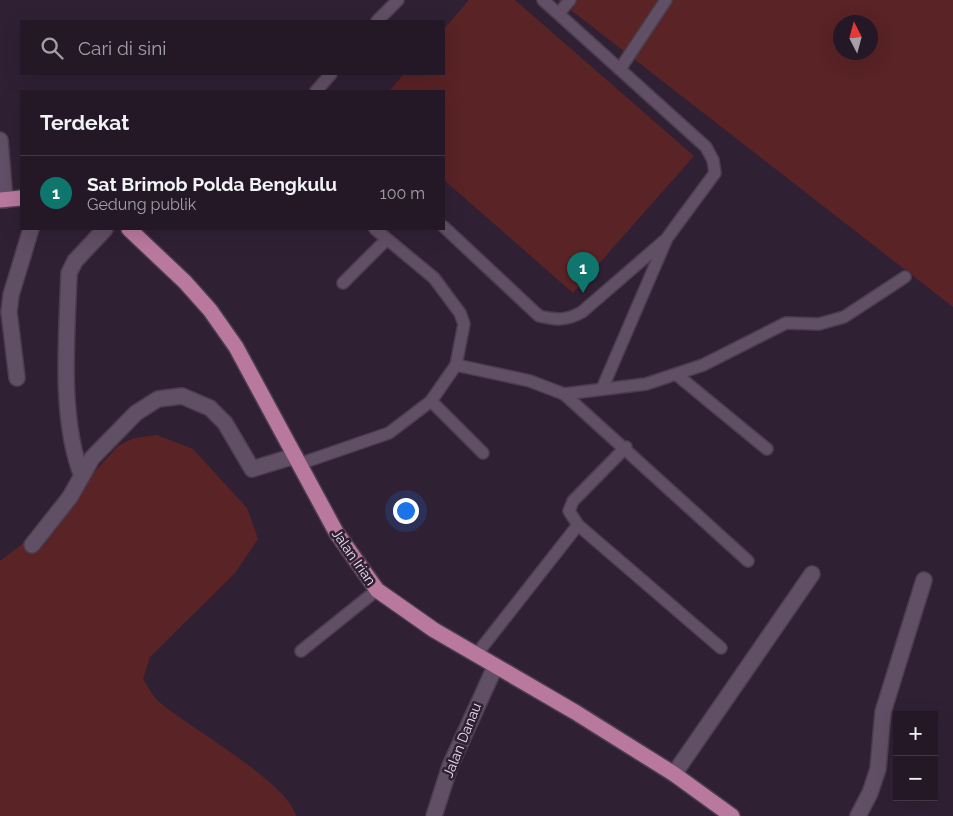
<!DOCTYPE html>
<html lang="id">
<head>
<meta charset="utf-8">
<style>
  :root { --surface:#241827; --page:#2c212f; --text:#f1f3f6; --muted:#a3a0a7; --line:#413744; --accent:#0f766e }
  body { margin:0; font-family:Raleway,sans-serif; background:var(--page); color:var(--text) }
  .controls { position:absolute; right:15px; bottom:15px; display:grid; overflow:hidden; border-radius:0px; box-shadow:0 5px 20px #0002 }
  .controls button { width:45px; height:45px; display:grid; place-items:center; padding:0; border:0; border-bottom:1px solid var(--line); background:var(--surface); color:var(--text); font:25px sans-serif }
  .compass { position:absolute; left:833px; top:15px; width:45px; height:45px; border-radius:50%; background:var(--surface); box-shadow:0 5px 20px #0002; rotate:354deg }
  .you { position:absolute; left:405px; top:510px; width:18px; height:18px; margin:-12px; border:4px solid #fff; border-radius:50%; background:#1a73e8; box-shadow:0 0 0 8px #1a73e833 }
  .badge { display:grid; place-items:center; width:32px; height:32px; border-radius:50%; background:var(--accent); color:#fff; font-size:16px; font-weight:700 }
  .pin { position:absolute; translate:-50% -41px; filter:drop-shadow(0 1px 2px #0008) }
  .pin::after { content:''; position:absolute; top:26px; width:18px; height:15px; background:inherit; clip-path:polygon(0 0,100% 0,50% 100%) }
  .list { margin:0; padding:0; list-style:none }
  h2 { display:flex; justify-content:space-between; align-items:center; height:65px; margin:0; padding:0 20px; font-size:21px }
  h2 small { font-size:16px; font-weight:400; color:var(--muted) }
  .list li { display:grid; grid-template-columns:32px 1fr auto; gap:15px; align-items:center; box-sizing:border-box; height:75px; padding:0 20px; border-top:1px solid var(--line) }
  .list b { display:block; font-size:19px; white-space:nowrap }
  .list p { margin:0; font-size:16px; white-space:nowrap; color:var(--muted) }
  .list em { font-size:16px; font-style:normal; color:var(--muted) }
  .icon { flex:none; width:28px; height:28px; fill:none; stroke:currentColor; stroke-width:2; stroke-linecap:round; stroke-linejoin:round }
  .map { position:relative; flex:none; width:953px; height:816px; overflow:hidden }
  .search { position:absolute; background:var(--surface); box-shadow:0 5px 20px #0002; left:20px; top:20px; width:425px; height:55px; display:flex; align-items:center; gap:12px; box-sizing:border-box; padding:0 18px; border-radius:0px; color:var(--muted); font-size:19px }
  .panel { position:absolute; background:var(--surface); box-shadow:0 5px 20px #0002; left:20px; top:90px; width:425px; height:140px; border-radius:0px }
  .map>svg:first-child { display:block }
  .green { fill:#5a2326; fill-rule:evenodd }
  .lines { fill:none; stroke-linecap:round; stroke-linejoin:round }
  .lane-casing { stroke:#4b3d4e; stroke-width:14 }
  .street-casing { stroke:#4b3d4e; stroke-width:18 }
  .secondary-casing { stroke:#4b3d4e; stroke-width:18 }
  .primary-casing { stroke:#4b3d4e; stroke-width:18 }
  .lane { stroke:#614f65; stroke-width:11 }
  .street { stroke:#614f65; stroke-width:15 }
  .secondary { stroke:#614f65; stroke-width:15 }
  .primary { stroke:#b9799e; stroke-width:15 }
  .labels { text-anchor:middle; stroke-width:5; stroke-linejoin:round; paint-order:stroke }
  .street-label { font-size:14px; fill:#ece2ef; stroke:#302034 }
</style>
</head>
<body>
<div class="map">
<svg width="953" height="816" viewBox="0 0 953 816">
  <rect width="100%" height="100%" fill="#302034"/>
  <g class="green">
    <polygon points="469,0 515,0 694,156 573,293 444,180 444,91 389,91 404,74 444,74 444,29"/>
    <path d="M558 0H953V307ZM840 22H870V52H840Z"/>
    <path d="M157 435 193 449 247 508 258 539 235 573 150 657 143 679C148 686 152 695 158 701 188 727 288 782 296 816H0V561L43 528 118 446 134 438Z"/>
  </g>
  <g class="lines">
    <defs>
      <g id="lane">
        <polyline points="543,0 706,147 713,160 715,173 667,238 602,389"/>
        <polyline points="559,13 570,0"/>
        <polyline points="377,21 398,0"/>
        <polyline points="620,69 666,0"/>
        <polyline points="316,91 331,74"/>
        <path d="M444 227 539 316C556 320 566 321 582 312L664 241"/>
        <polyline points="343,283 386,240"/>
        <polyline points="456,365 530,381 564,394 646,384 703,365 786,323 819,324 844,317 905,277"/>
        <polyline points="677,375 767,449"/>
        <polyline points="564,394 748,561"/>
        <polyline points="431,401 483,453"/>
        <polyline points="626,447 573,501 569,511 578,525 721,648"/>
        <polyline points="299,464 389,433 431,401 456,365 464,324 460,313 434,278 375,229"/>
        <polyline points="301,651 377,590"/>
        <polyline points="476,655 578,525"/>
      </g>
      <g id="street">
        <polyline points="0,140 5,200"/>
        <polyline points="17,378 9,312 11,295 31,229"/>
        <path d="M82 476C59 418 67 336 69 273L75 261 105 229"/>
        <polyline points="32,545 70,497 92,458 136,413 158,399 182,396 210,408 225,423 252,469 295,456"/>
        <polyline points="674,774 812,574"/>
        <polyline points="858,816 870,793 878,769 883,712 924,580"/>
      </g>
      <polyline id="secondary" points="434,816 450,766 495,667"/>
      <g id="primary">
        <polyline points="0,200 21,198"/>
        <polyline points="129,229 185,282 210,310 236,347 336,532 377,590 434,630 575,712 674,774 732,816"/>
      </g>
    </defs>
    <use href="#lane" class="lane-casing"/>
    <use href="#street" class="street-casing"/>
    <use href="#secondary" class="secondary-casing"/>
    <use href="#primary" class="primary-casing"/>
    <use href="#lane" class="lane"/>
    <use href="#street" class="street"/>
    <use href="#secondary" class="secondary"/>
    <use href="#primary" class="primary"/>
  </g>
  <g class="labels">
    <g class="street-label">
      <text transform="translate(354 557) rotate(55)" y="5">Jalan Irian</text>
      <text transform="translate(462 740) rotate(-68)" y="5">Jalan Danau</text>
    </g>
  </g>
</svg>
<div class="controls">
<button>+</button>
<button>−</button>
</div>
<svg class="compass" viewBox="-18 -18 36 36"><path d="M0-13l5 13h-10z" fill="#e53935"/><path d="M0 13l5-13h-10z" fill="#a3a0a7"/></svg>
<div class="you"></div>
<div class="pin badge" style="left:583px;top:293px">1</div>
<div class="search"><svg class="icon" aria-label="search" viewBox="0 0 24 24"><circle cx="10" cy="10" r="6"/><path d="M15 15l6 6"/></svg>Cari di sini</div>
<section class="panel">
<h2>Terdekat<small></small></h2>
<ul class="list">
<li><span class="badge">1</span><div><b>Sat Brimob Polda Bengkulu</b><p>Gedung publik</p></div><em>100 m</em></li>
</ul>
</section>
</div>
</body>
</html>
